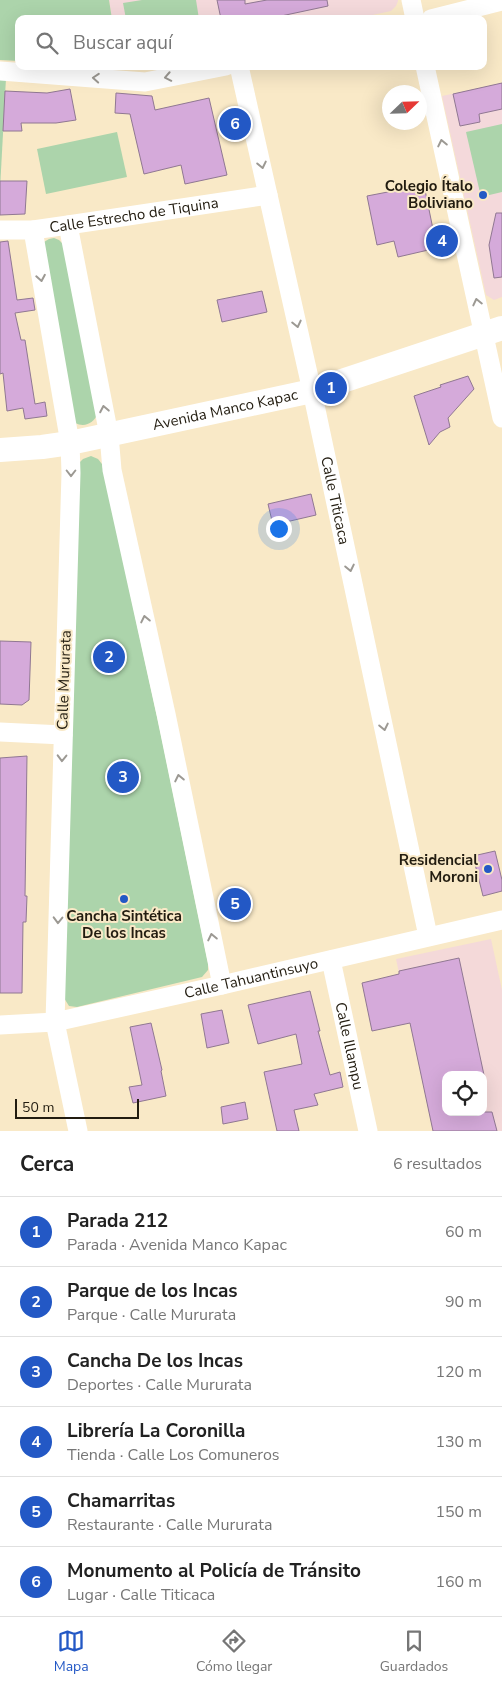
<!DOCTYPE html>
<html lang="es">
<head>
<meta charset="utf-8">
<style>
  :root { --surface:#fff; --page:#f6f6f6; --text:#222; --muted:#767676; --line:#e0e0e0; --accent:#2358c5 }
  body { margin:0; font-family:"Nunito Sans",sans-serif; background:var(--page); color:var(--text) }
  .controls { position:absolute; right:15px; bottom:15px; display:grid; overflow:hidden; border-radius:10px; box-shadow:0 5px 20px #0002 }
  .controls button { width:45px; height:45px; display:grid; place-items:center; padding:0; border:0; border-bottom:1px solid var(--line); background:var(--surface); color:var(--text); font:25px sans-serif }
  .compass { position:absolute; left:382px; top:85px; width:45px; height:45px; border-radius:50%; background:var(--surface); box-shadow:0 5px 20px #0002; rotate:67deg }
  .scale { position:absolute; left:15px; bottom:12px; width:124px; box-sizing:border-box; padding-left:5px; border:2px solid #221c10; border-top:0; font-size:14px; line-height:18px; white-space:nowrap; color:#221c10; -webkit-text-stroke:4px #f9e9c7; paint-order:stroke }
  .you { position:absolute; left:278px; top:528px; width:18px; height:18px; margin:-12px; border:4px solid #fff; border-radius:50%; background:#1a73e8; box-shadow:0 0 0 8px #1a73e833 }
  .badge { display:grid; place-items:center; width:32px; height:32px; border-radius:50%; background:var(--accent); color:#fff; font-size:16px; font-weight:700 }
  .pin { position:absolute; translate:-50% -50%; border:2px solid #fff; box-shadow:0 1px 5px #0006 }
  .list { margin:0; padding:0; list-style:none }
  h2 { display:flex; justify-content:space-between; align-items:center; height:65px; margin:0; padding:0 20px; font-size:21px }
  h2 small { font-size:16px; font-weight:400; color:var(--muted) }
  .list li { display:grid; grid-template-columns:32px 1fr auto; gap:15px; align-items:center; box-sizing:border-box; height:70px; padding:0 20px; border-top:1px solid var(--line) }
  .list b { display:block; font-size:19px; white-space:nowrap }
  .list p { margin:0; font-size:16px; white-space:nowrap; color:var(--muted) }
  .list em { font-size:16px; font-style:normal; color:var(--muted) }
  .icon { flex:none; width:28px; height:28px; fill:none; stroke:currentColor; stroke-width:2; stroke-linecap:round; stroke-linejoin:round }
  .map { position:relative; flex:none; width:502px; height:1131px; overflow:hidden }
  .search { position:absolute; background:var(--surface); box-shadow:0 5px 20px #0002; left:15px; right:15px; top:15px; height:55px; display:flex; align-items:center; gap:12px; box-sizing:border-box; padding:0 18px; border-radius:10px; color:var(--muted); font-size:19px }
  .sheet { height:485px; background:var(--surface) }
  nav { display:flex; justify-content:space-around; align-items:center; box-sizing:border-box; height:70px; border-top:1px solid var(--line); background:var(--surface); font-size:14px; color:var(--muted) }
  nav a { display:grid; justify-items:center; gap:2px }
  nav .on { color:var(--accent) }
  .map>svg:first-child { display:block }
  .industrial { fill:#f4d9d9; fill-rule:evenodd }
  .education { fill:#f4d9db }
  .green { fill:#acd4ab }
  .building { fill:#d5aada; stroke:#907892 }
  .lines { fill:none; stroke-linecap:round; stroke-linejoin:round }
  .minor { stroke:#fff; stroke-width:19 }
  .tertiary { stroke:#fff; stroke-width:24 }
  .oneway { stroke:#9c9993 }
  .poi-dot { fill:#2358c5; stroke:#f9e9c7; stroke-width:2 }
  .labels { text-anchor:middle; stroke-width:4; stroke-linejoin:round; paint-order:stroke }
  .poi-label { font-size:15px; font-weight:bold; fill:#221c10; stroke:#f9e9c7; text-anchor:end }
  .street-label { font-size:15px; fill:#221c10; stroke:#f9e9c7 }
</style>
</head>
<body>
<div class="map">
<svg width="502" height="1131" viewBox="0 0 502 1131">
  <rect width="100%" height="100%" fill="#f9e9c7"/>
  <path class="industrial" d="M491 939 502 990V1131H433L396 959ZM446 1075H483V1112H446Z"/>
  <g class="education">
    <polygon points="109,0 398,0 398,1 396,6 391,11 354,19 112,19"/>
    <polygon points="502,83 502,297 494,300 486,295 442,96"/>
  </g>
  <g class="green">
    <polygon points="0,0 109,0 112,19 19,19 19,61 0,60"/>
    <polygon points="142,0 196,0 199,19 126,19 123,3"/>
    <polygon points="0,78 6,78 0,189"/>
    <polygon points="502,124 502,192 481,197 466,132"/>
    <polygon points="117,132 127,177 46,194 37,149"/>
    <path d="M54 238 59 240 63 244 98 413C94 423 85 428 75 423L44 242 49 239Z"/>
    <polygon points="91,456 98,459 102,464 161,735 208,963 208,970 202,977 77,1007 69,1006 64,998 78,464 83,459"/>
  </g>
  <g class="building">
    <polygon points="217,0 245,0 245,4 267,0 327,0 328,6 267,19 221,19"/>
    <polygon points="502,83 502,109 479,114 480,122 460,126 453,94"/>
    <polygon points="70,89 76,120 56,123 21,123 22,131 3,131 5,91 47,93"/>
    <polygon points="116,93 152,96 155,110 209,98 227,175 185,184 181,165 144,174 130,114 115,113"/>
    <polygon points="0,181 27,181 25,214 0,215"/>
    <polygon points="424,185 435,239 451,236 454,253 439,257 437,248 398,257 394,241 377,245 367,196"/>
    <polygon points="496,213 502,213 502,277 494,278 489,245"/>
    <polygon points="8,241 17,300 33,298 35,310 15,313 21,340 25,340 35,404 45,402 47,416 25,419 23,408 7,411 3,373 0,374 0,242"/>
    <polygon points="262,291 267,312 222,322 217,300"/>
    <polygon points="468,376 474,389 448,418 450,427 440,432 429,445 414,396 441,387 440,385"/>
    <polygon points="311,494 316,515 273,525 268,504"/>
    <polygon points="0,641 31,642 29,700 22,705 0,704"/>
    <polygon points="27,756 25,896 27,896 26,922 23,922 22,993 0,993 0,758"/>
    <polygon points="495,851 502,880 502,891 483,896 473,856"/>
    <polygon points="459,958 484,1075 446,1075 446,1112 492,1112 497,1131 433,1131 410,1023 372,1031 362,983 399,974 399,971"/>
    <polygon points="310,991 320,1031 318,1031 330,1075 340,1072 343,1087 314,1094 318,1105 294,1110 299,1131 277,1131 264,1072 302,1064 296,1034 258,1044 248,1005"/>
    <polygon points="222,1010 229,1043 207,1048 201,1014"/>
    <polygon points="151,1023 162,1070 161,1071 166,1096 133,1103 129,1087 142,1085 130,1027"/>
    <polygon points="245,1102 248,1119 223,1124 221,1107"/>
  </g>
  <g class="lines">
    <g class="minor">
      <polyline points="411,0 415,19"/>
      <polyline points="431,19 502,1"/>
      <path id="s1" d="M239 66 312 391 428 936"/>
      <polyline points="425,66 502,418"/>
      <polyline points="0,71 145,82 226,66"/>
      <polyline points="68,225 109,435 112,470 166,714 222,985"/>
      <path id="s2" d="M0 230H33L68 225 268 195"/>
      <polyline points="33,230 70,443 71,473 55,1022 78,1131"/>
      <polyline points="0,732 63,735"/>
      <path id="s3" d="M331 960 368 1131"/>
      <path id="s4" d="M0 1025 55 1022 222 985 502 920"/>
    </g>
    <path class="tertiary" id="s5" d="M0 450 42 447 70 443 312 391 502 328"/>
  </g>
  <defs><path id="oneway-chevron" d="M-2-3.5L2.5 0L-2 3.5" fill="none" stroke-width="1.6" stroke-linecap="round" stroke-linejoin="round" transform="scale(1.25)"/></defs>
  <g class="oneway">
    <use href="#oneway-chevron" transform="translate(168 77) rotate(169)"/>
    <use href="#oneway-chevron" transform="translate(96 78) rotate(-176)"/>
    <use href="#oneway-chevron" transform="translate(442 143) rotate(-102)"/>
    <use href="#oneway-chevron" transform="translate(262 165) rotate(78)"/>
    <use href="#oneway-chevron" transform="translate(41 278) rotate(80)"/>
    <use href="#oneway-chevron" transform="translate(477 302) rotate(-103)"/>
    <use href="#oneway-chevron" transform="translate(297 324) rotate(77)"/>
    <use href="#oneway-chevron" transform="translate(104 409) rotate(-101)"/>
    <use href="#oneway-chevron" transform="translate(71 473) rotate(90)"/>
    <use href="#oneway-chevron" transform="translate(350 568) rotate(78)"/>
    <use href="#oneway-chevron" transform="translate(145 619) rotate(-102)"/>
    <use href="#oneway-chevron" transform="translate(384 727) rotate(78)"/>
    <use href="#oneway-chevron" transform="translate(62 758) rotate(91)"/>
    <use href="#oneway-chevron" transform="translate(179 778) rotate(-102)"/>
    <use href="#oneway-chevron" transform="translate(58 920) rotate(91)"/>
    <use href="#oneway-chevron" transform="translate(212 937) rotate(-102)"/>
  </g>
  <g class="poi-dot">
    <circle cx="483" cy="195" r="5"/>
    <circle cx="488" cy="869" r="5"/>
    <circle cx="124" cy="899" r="5"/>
  </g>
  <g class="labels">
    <g class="poi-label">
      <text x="473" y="191">Colegio Ítalo<tspan x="473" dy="17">Boliviano</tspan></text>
      <text x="478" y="865">Residencial<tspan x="478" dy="17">Moroni</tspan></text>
      <text x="124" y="921" text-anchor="middle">Cancha Sintética<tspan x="124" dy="17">De los Incas</tspan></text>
    </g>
    <g class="street-label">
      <text dy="5" stroke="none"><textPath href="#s2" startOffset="135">Calle Estrecho de Tiquina</textPath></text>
      <text dy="5" stroke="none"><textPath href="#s5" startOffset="229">Avenida Manco Kapac</textPath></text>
      <text dy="5" stroke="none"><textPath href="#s1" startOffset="445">Calle Titicaca</textPath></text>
      <text transform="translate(64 680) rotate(-88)" y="5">Calle Mururata</text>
      <text dy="5" stroke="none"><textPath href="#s4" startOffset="256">Calle Tahuantinsuyo</textPath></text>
      <text dy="5" stroke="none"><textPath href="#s3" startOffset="88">Calle Illampu</textPath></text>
    </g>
  </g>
</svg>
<div class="controls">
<button><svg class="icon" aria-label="locate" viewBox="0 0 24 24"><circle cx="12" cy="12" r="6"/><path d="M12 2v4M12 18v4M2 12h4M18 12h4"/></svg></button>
</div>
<svg class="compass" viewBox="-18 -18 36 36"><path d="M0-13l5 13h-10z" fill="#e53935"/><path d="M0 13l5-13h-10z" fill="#767676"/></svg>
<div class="scale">50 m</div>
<div class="you"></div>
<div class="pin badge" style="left:331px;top:388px">1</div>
<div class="pin badge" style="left:109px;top:657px">2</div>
<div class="pin badge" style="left:123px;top:777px">3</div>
<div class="pin badge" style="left:442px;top:241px">4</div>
<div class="pin badge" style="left:235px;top:904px">5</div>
<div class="pin badge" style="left:235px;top:124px">6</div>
<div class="search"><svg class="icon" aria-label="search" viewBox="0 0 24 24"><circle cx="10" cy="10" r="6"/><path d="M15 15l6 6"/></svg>Buscar aquí</div>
</div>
<section class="sheet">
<h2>Cerca<small>6 resultados</small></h2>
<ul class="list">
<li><span class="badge">1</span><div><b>Parada 212</b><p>Parada · Avenida Manco Kapac</p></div><em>60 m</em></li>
<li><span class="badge">2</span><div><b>Parque de los Incas</b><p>Parque · Calle Mururata</p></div><em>90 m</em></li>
<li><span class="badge">3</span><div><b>Cancha De los Incas</b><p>Deportes · Calle Mururata</p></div><em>120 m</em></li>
<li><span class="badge">4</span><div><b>Librería La Coronilla</b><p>Tienda · Calle Los Comuneros</p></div><em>130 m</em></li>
<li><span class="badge">5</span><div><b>Chamarritas</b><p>Restaurante · Calle Mururata</p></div><em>150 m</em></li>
<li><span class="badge">6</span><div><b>Monumento al Policía de Tránsito</b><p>Lugar · Calle Titicaca</p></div><em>160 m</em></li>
</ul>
</section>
<nav>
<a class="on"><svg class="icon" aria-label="map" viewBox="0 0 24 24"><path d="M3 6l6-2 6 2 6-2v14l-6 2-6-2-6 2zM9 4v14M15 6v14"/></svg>Mapa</a>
<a><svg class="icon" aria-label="directions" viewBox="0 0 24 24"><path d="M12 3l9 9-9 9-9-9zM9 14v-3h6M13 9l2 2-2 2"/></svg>Cómo llegar</a>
<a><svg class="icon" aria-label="saved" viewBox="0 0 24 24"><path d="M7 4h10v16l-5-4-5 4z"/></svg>Guardados</a>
</nav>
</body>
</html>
